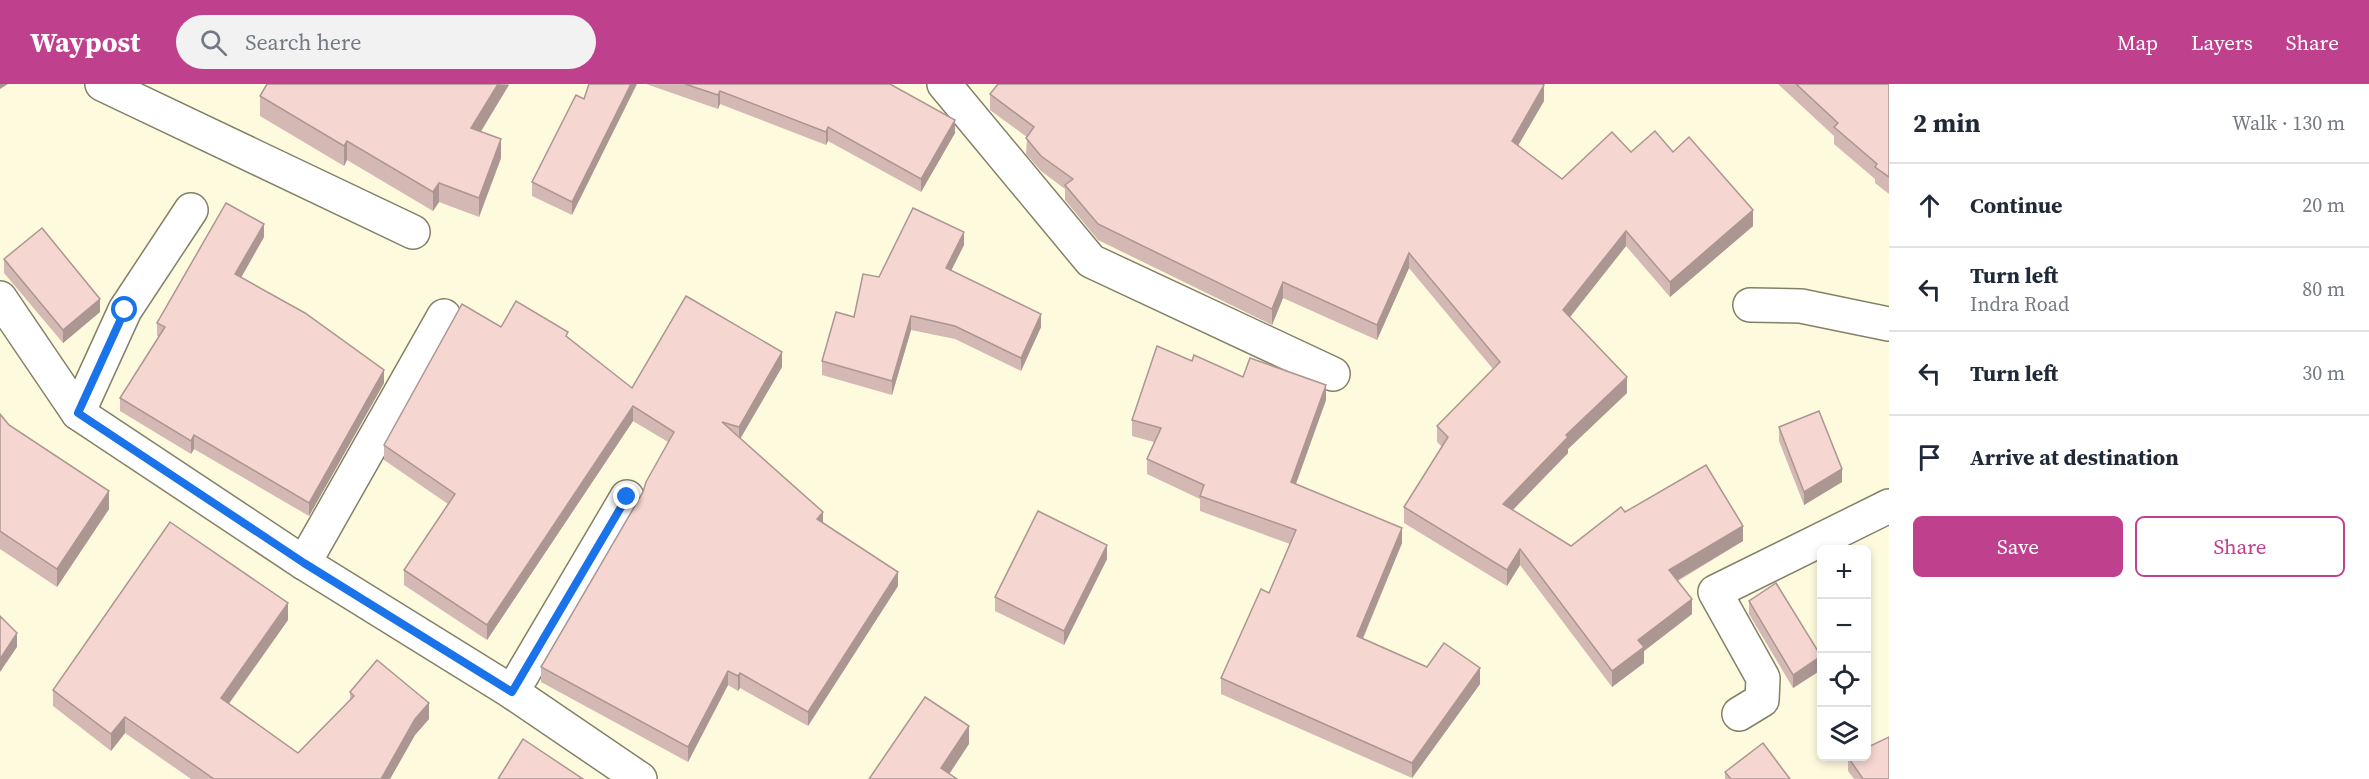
<!DOCTYPE html>
<html lang="en">
<head>
<meta charset="utf-8">
<style>
  :root { --surface:#fff; --page:#f2f2f3; --text:#1f2937; --muted:#747a83; --line:#e0e1e3; --accent:#bf408d }
  body { margin:0; font-family:"Source Serif 4",serif; background:var(--page); color:var(--text) }
  .controls { position:absolute; right:18px; bottom:18px; display:grid; overflow:hidden; border-radius:9px; box-shadow:0 3px 9px #0003 }
  .controls button { width:54px; height:54px; display:grid; place-items:center; padding:0; border:0; border-bottom:2px solid var(--line); background:var(--surface); color:var(--text); font:30px sans-serif }
  .stop { position:absolute; width:18px; height:18px; margin:-14px; border:4px solid #1a73e8; border-radius:50%; background:#fff }
  .stop.end { background:#1a73e8; border-color:#fff; box-shadow:0 2px 6px #0008 }
  .list { margin:0; padding:0; list-style:none }
  h2 { display:flex; justify-content:space-between; align-items:center; height:78px; margin:0; padding:0 24px; font-size:26px }
  h2 small { font-size:20px; font-weight:400; color:var(--muted) }
  .list li { display:grid; grid-template-columns:39px 1fr auto; gap:18px; align-items:center; box-sizing:border-box; height:84px; padding:0 24px; border-top:2px solid var(--line) }
  .list b { display:block; font-size:22px; white-space:nowrap }
  .list p { margin:0; font-size:20px; white-space:nowrap; color:var(--muted) }
  .list em { font-size:20px; font-style:normal; color:var(--muted) }
  .actions { display:flex; gap:12px; padding:18px 24px }
  .actions a { flex:1; padding:14px 0; border:2px solid var(--accent); border-radius:9px; text-align:center; font-size:21px; color:var(--accent) }
  .actions .main { background:var(--accent); color:#fff }
  .icon { flex:none; width:33px; height:33px; fill:none; stroke:currentColor; stroke-width:2; stroke-linecap:round; stroke-linejoin:round }
  .map { position:relative; flex:none; width:1889px; height:695px; overflow:hidden }
  header { display:flex; align-items:center; gap:36px; box-sizing:border-box; height:84px; padding:0 30px; background:var(--accent); color:#fff }
  header strong { font-size:28px }
  nav { display:flex; gap:33px; margin-inline-start:auto; font-size:21px }
  .search { width:420px; height:54px; background:var(--page); display:flex; align-items:center; gap:15px; box-sizing:border-box; padding:0 21px; border-radius:33px; color:var(--muted); font-size:22px }
  main { display:flex }
  aside { flex:1; background:var(--surface) }
  .map>svg:first-child { display:block }
  .lines { fill:none; stroke-linecap:round; stroke-linejoin:round }
  .minor-casing { stroke:#848068; stroke-width:36 }
  .minor { stroke:#fff; stroke-width:33 }
  .wall { fill:#d4b8b3 }
  .shaded-wall { fill:#ac9692 }
  .building { fill:#f6d6d0; stroke:#ac9692; stroke-width:1.5 }
  .route { stroke:#1a73e8; stroke-width:8 }
</style>
</head>
<body>
<header>
<strong>Waypost</strong>
<div class="search"><svg class="icon" aria-label="search" viewBox="0 0 24 24"><circle cx="10" cy="10" r="6"/><path d="M15 15l6 6"/></svg>Search here</div>
<nav><a>Map</a><a>Layers</a><a>Share</a></nav>
</header>
<main>
<div class="map">
<svg width="1889" height="695" viewBox="0 0 1889 695">
  <rect width="100%" height="100%" fill="#fefade"/>
  <g class="lines">
    <defs>
      <g id="minor">
        <polyline points="102,0 413,148"/>
        <polyline points="944,0 1091,177 1333,290"/>
        <polyline points="0,214 78,329 304,479 512,608 640,695"/>
        <polyline points="1750,221 1801,222 1889,240"/>
        <polyline points="78,329 125,226 191,126"/>
        <polyline points="304,479 444,232"/>
        <polyline points="512,608 627,413"/>
        <polyline points="1739,630 1762,616 1763,594 1715,508 1889,422"/>
      </g>
    </defs>
    <use href="#minor" class="minor-casing"/>
    <use href="#minor" class="minor"/>
  </g>
  <g class="wall">
    <polygon points="509,0 481,48 501,74 479,133 439,118 433,127 347,76 344,82 260,32 260,12"/>
    <polygon points="646,0 890,0 955,49 921,108 828,57 826,61 720,20 718,25"/>
    <polygon points="1778,0 1889,0 1889,110 1875,99 1875,95 1834,60 1834,52"/>
    <polygon points="990,10 1544,17 1518,61 1562,95 1631,68 1673,68 1753,142 1670,213 1626,162 1569,233 1627,309 1568,365 1568,369 1513,426 1571,462 1625,428 1743,457 1678,497 1692,530 1644,567 1644,579 1612,603 1520,481 1507,502 1404,439 1404,423 1442,363 1437,358 1437,342 1493,285 1409,184 1377,256 1283,214 1272,241 1098,156 1065,116 1065,105 1041,87 1026,70 1027,53 990,26"/>
    <polygon points="584,15 572,131 532,112 532,98"/>
    <polygon points="264,153 241,194 384,299 309,432 194,365 191,370 120,327 120,314 159,253 157,252 157,239"/>
    <polygon points="964,161 951,186 1041,243 1021,287 955,255 911,246 892,311 822,291 822,277 854,233 879,193"/>
    <polygon points="4,175 100,228 63,259 4,189"/>
    <polygon points="501,243 568,254 632,304 782,283 740,354 823,439 898,502 808,642 740,604 738,607 728,601 688,678 541,598 541,583 643,408 668,358 633,337 487,556 404,501 404,486 448,420 384,376 384,361"/>
    <polygon points="1192,277 1243,293 1326,316 1296,400 1402,459 1363,555 1427,583 1480,600 1412,694 1221,610 1221,594 1269,509 1290,460 1200,427 1200,415 1147,390 1147,375 1154,358 1132,352 1132,336"/>
    <polygon points="0,330 9,341 109,425 57,503 0,465"/>
    <polygon points="1779,343 1842,398 1804,421 1779,357"/>
    <polygon points="1107,475 1064,561 995,527 995,513"/>
    <polygon points="1749,517 1821,586 1793,604 1749,530"/>
    <polygon points="288,536 228,620 298,669 350,616 350,608 429,635 415,651 390,695 191,695 125,649 111,667 53,622 53,606"/>
    <polygon points="1848,673 1889,695 1854,695 1848,687"/>
    <polygon points="1725,688 1790,695 1725,695"/>
  </g>
  <g class="shaded-wall">
    <polygon points="0,0 8,0 0,5"/>
    <polygon points="498,0 509,1 471,63 471,44"/>
    <polygon points="631,0 637,0 572,131 572,118"/>
    <polygon points="1544,1 1544,17 1512,72 1512,57"/>
    <polygon points="720,7 720,20 718,25 718,11"/>
    <polygon points="955,36 955,49 921,108 921,95"/>
    <polygon points="828,43 828,57 826,61 826,48"/>
    <polygon points="501,55 501,74 479,133 479,114"/>
    <polygon points="347,57 347,76 344,82 344,62"/>
    <polygon points="439,99 439,118 433,127 433,108"/>
    <polygon points="1753,126 1753,142 1670,213 1670,198"/>
    <polygon points="264,140 264,153 235,204 235,190"/>
    <polygon points="1626,147 1626,162 1563,242 1563,226"/>
    <polygon points="964,148 964,161 946,197 946,184"/>
    <polygon points="1409,169 1409,184 1377,256 1377,241"/>
    <polygon points="1283,198 1283,214 1272,241 1272,225"/>
    <polygon points="100,215 100,228 63,259 63,246"/>
    <polygon points="1041,230 1041,243 1021,287 1021,274"/>
    <polygon points="911,232 911,246 892,311 892,297"/>
    <polygon points="782,268 782,283 739,357 739,343"/>
    <polygon points="384,286 384,299 309,432 309,419"/>
    <polygon points="1627,293 1627,309 1568,365 1568,369 1503,436 1503,420 1566,351"/>
    <polygon points="1326,301 1326,316 1291,413 1291,398"/>
    <polygon points="633,322 633,337 487,556 487,541"/>
    <polygon points="194,351 194,365 191,370 191,357"/>
    <polygon points="1842,385 1842,398 1804,421 1804,408"/>
    <polygon points="109,407 109,425 57,503 57,485"/>
    <polygon points="823,428 823,443 817,435"/>
    <polygon points="1743,442 1743,457 1669,501 1669,486"/>
    <polygon points="1402,444 1402,459 1357,568 1357,552"/>
    <polygon points="1107,461 1107,475 1064,561 1064,547"/>
    <polygon points="1520,465 1520,481 1507,502 1507,486"/>
    <polygon points="898,488 898,502 808,642 808,628"/>
    <polygon points="1692,515 1692,530 1644,567 1644,579 1612,603 1612,587 1638,556"/>
    <polygon points="288,519 288,536 221,631 221,614"/>
    <polygon points="17,549 17,563 0,588 0,575"/>
    <polygon points="1821,572 1821,586 1793,604 1793,591"/>
    <polygon points="1480,584 1480,600 1412,694 1412,679"/>
    <polygon points="728,587 728,601 688,678 688,663"/>
    <polygon points="740,589 740,604 738,607 738,592"/>
    <polygon points="429,619 429,635 415,651 390,695 381,695 415,635"/>
    <polygon points="125,633 125,649 111,667 111,650"/>
    <polygon points="969,642 969,660 946,695 941,684"/>
  </g>
  <g class="building">
    <polygon points="267,0 498,0 471,44 501,55 479,114 439,99 433,108 347,57 344,62 260,12"/>
    <polygon points="589,0 631,0 572,118 532,98 576,11 584,15"/>
    <polygon points="685,0 890,0 955,36 921,95 828,43 826,48 720,7 718,11"/>
    <polygon points="998,0 1542,0 1544,1 1512,57 1562,95 1612,48 1631,68 1655,47 1673,68 1689,53 1753,126 1670,198 1626,147 1563,226 1627,293 1566,351 1568,353 1503,420 1571,462 1621,423 1625,428 1706,381 1743,442 1669,486 1692,515 1638,556 1644,563 1612,587 1520,465 1507,486 1404,423 1448,353 1437,342 1500,278 1409,169 1377,241 1283,198 1272,225 1098,140 1065,101 1073,95 1041,72 1026,54 1034,43 990,10"/>
    <polygon points="1796,0 1889,0 1889,93 1875,83 1877,80 1834,43 1838,39"/>
    <polygon points="226,119 264,140 235,190 305,229 384,286 309,419 194,351 191,357 120,314 165,243 157,239"/>
    <polygon points="913,124 964,148 946,184 1041,230 1021,274 955,242 911,232 892,297 822,277 836,228 854,233 863,190 879,193"/>
    <polygon points="42,144 100,215 63,246 4,175"/>
    <polygon points="686,212 782,268 739,343 722,338 823,428 817,435 898,488 808,628 740,589 738,592 728,587 688,663 541,583 643,408 646,398 674,348 633,322 487,541 404,486 455,410 384,361 462,220 501,243 516,217 568,248 566,252 632,304"/>
    <polygon points="1157,262 1192,277 1194,271 1243,293 1250,274 1326,301 1291,398 1402,444 1357,552 1427,583 1444,559 1480,584 1412,679 1221,594 1261,505 1269,509 1296,446 1200,412 1204,401 1147,375 1161,344 1132,336"/>
    <polygon points="1819,327 1842,385 1804,408 1779,343"/>
    <polygon points="0,330 9,341 109,407 57,485 0,447"/>
    <polygon points="1038,427 1107,461 1064,547 995,513"/>
    <polygon points="170,438 288,519 221,614 298,669 354,612 350,608 377,576 429,619 415,635 381,695 214,695 125,633 111,650 53,606"/>
    <polygon points="1776,499 1821,572 1793,591 1749,517"/>
    <polygon points="0,532 17,549 0,575"/>
    <polygon points="925,613 969,642 941,684 957,695 869,695"/>
    <polygon points="1889,653 1889,695 1863,695 1848,673 1866,672 1866,664"/>
    <polygon points="523,655 583,695 498,695"/>
    <polygon points="1763,659 1790,695 1731,695 1725,688"/>
  </g>
  <g class="lines">
    <polyline class="route" points="125,226 78,329 304,479 512,608 627,413"/>
  </g>
</svg>
<div class="controls">
<button>+</button>
<button>−</button>
<button><svg class="icon" aria-label="locate" viewBox="0 0 24 24"><circle cx="12" cy="12" r="6"/><path d="M12 2v4M12 18v4M2 12h4M18 12h4"/></svg></button>
<button><svg class="icon" aria-label="layers" viewBox="0 0 24 24"><path d="M12 4l9 5-9 5-9-5zM3 14l9 5 9-5"/></svg></button>
</div>
<div class="stop" style="left:125px;top:226px"></div>
<div class="stop end" style="left:627px;top:413px"></div>
</div>
<aside>
<h2>2 min<small>Walk · 130 m</small></h2>
<ul class="list">
<li><svg class="icon" aria-label="ahead" viewBox="0 0 24 24"><path d="M12 20V5M6 11l6-6 6 6"/></svg><div><b>Continue</b></div><em>20 m</em></li>
<li><svg class="icon" aria-label="left" viewBox="0 0 24 24"><path d="M17 20v-9H6M10 6l-5 5 5 5"/></svg><div><b>Turn left</b><p>Indra Road</p></div><em>80 m</em></li>
<li><svg class="icon" aria-label="left" viewBox="0 0 24 24"><path d="M17 20v-9H6M10 6l-5 5 5 5"/></svg><div><b>Turn left</b></div><em>30 m</em></li>
<li><svg class="icon" aria-label="arrive" viewBox="0 0 24 24"><path d="M6 21V4h12l-3 4 3 4H6"/></svg><div><b>Arrive at destination</b></div></li>
</ul>
<div class="actions"><a class="main">Save</a><a>Share</a></div>
</aside>
</main>
</body>
</html>
